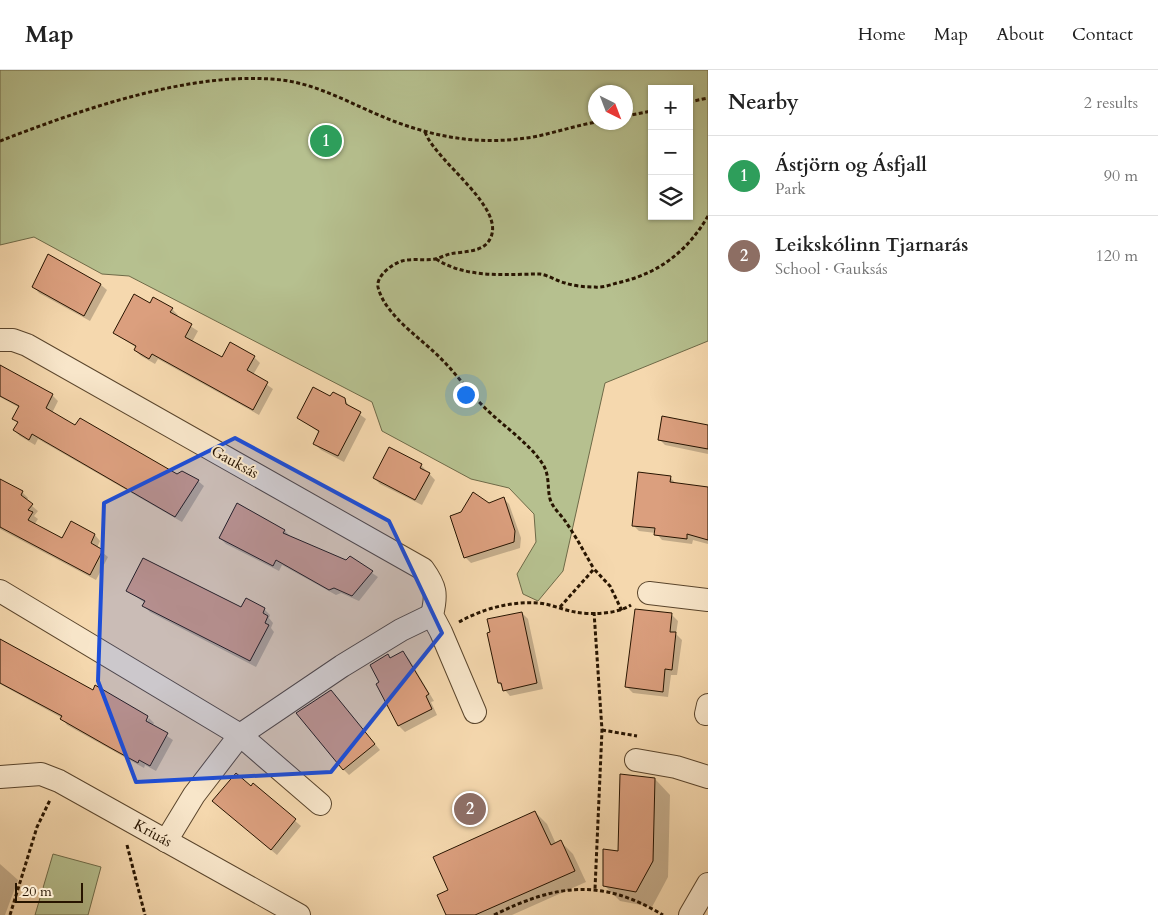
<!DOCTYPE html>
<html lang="en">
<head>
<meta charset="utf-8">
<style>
  :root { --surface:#fff; --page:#f6f6f6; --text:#222; --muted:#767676; --line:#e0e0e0; --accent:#1a73e8 }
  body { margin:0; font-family:Cardo,serif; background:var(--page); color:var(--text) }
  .controls { position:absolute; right:15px; top:15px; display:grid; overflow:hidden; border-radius:0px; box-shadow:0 1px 4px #0004 }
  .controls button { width:45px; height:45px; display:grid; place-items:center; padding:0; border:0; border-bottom:1px solid var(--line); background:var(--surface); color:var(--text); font:25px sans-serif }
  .compass { position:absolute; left:588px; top:15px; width:45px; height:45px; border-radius:50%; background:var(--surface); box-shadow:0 1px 4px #0004; rotate:138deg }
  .scale { position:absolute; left:15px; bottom:12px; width:68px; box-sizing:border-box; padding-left:5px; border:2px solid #271400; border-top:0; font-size:14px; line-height:18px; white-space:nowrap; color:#271400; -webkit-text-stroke:4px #f8e6ca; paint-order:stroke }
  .you { position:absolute; left:465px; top:324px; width:18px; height:18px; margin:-12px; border:4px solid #fff; border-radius:50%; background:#1a73e8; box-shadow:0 0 0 8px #1a73e833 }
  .badge { display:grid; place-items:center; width:32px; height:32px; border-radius:50%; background:var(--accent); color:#fff; font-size:16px; font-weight:700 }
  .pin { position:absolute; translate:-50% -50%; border:2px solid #fff; box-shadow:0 1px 5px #0006 }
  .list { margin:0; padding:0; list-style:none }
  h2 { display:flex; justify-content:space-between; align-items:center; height:65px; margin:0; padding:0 20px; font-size:21px }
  h2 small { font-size:16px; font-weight:400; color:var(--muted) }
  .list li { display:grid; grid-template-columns:32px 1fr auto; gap:15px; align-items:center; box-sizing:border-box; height:80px; padding:0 20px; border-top:1px solid var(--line) }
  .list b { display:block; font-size:19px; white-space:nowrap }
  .list p { margin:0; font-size:16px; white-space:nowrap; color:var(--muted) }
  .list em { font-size:16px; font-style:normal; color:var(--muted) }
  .icon { flex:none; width:28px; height:28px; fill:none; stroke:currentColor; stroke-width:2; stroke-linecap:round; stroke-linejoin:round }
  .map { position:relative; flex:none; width:708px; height:845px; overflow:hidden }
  header { display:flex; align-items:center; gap:30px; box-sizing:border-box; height:70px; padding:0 25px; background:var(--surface); border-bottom:1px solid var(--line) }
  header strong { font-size:24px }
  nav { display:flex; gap:28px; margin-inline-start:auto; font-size:18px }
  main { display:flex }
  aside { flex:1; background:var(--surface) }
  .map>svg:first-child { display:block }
  .green { fill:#b6c08f; stroke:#6e6a48; fill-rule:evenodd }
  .shadow { fill:#0003 }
  .building { fill:#db9f7e; stroke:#271400 }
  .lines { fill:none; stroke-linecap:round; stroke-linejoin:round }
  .street-casing { stroke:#5a452c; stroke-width:24 }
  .path { stroke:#271400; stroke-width:3; stroke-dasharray:4 2.5; stroke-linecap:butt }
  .street { stroke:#f8e6ca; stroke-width:22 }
  .marked { fill:#1d4ed8; fill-opacity:0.2; stroke:#1d4ed8; stroke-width:4; stroke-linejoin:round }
  .labels { text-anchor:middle; stroke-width:4; stroke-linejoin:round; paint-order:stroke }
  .street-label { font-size:15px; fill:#271400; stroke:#f8e6ca }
</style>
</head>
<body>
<header>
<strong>Map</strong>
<nav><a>Home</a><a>Map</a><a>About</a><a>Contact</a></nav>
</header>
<main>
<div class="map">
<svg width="708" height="845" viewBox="0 0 708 845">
  <rect width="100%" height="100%" fill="#f5d8ae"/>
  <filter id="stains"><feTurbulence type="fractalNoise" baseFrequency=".004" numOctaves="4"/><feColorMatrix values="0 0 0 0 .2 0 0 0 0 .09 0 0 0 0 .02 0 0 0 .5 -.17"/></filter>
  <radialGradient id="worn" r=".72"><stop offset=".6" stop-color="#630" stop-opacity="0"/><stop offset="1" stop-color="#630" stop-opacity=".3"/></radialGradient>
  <g class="green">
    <path d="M0 0H708V271L605 313 563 501 538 531 523 524 517 504 536 472 534 444 509 418 471 409 382 361 372 332 129 206 102 204 34 167 0 175ZM652 19H689V146H652ZM626 22V52H596V22Z"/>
    <polygon points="53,784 101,797 88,845 35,845"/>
  </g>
  <g class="shadow">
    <polygon points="48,186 101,215 107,220 90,251 39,223 34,217"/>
    <polygon points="150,234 172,239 178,245 176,247 198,261 192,272 223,288 254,287 260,293 253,305 273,319 259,345 158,289 155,294 141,286 135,280 137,278 114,263"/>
    <polygon points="0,309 52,325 58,331 52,343 76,357 176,405 198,411 204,416 182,452 38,369 35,375 20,366 14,360 18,353 14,349 20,338 0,327"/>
    <polygon points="331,327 344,329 351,338 366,349 344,392 321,380 315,374 320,363 299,348"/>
    <polygon points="708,356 708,384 665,375 659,369"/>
    <polygon points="421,395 435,410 422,435 380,414 374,408"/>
    <polygon points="670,407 676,414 708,424 708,474 693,470 692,474 662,470 656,463 639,461 633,455"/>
    <polygon points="0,417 22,422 28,428 26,431 38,441 34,446 38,449 34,455 63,469 71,453 95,465 100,471 97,478 108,487 96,510 0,459"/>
    <polygon points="503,428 509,434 521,468 520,478 471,493 465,487 489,434"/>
    <polygon points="238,434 285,461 291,467 347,492 350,488 378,507 359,531 341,523 336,525 282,495 279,501 226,474 220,468"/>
    <polygon points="128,521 241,539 264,539 270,545 269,548 273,553 271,558 274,562 256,597 150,542 144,536 145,533"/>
    <polygon points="522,543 528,549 543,619 510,626 499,613"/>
    <polygon points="672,545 678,551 676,564 682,570 677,605 671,605 668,627 633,623 627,617"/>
    <polygon points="0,571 93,622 96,616 148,647 144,657 149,648 154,653 152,656 173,670 156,701 145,695 144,698 67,655 62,648 0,614"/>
    <polygon points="403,583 409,589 434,631 431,632 437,645 405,662 399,656 378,614 390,589"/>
    <polygon points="336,627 380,680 349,705 343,699"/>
    <polygon points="655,709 670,725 668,807 652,837 620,831 604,815"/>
    <polygon points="253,715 301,756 277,785 220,737"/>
    <polygon points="535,742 547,754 556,774 561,772 573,784 586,812 512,845 448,845"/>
    <polygon points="0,794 18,810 5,845 0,845"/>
  </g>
  <g class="building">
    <polygon points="48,184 101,214 84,246 32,217"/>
    <polygon points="134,224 150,233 153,227 173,238 170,242 192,254 185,267 222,287 230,272 255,286 247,300 268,312 253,340 152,284 149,289 134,280 136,276 113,263"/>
    <polygon points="0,295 53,324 46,338 75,355 80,348 177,404 182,401 199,410 175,447 32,364 29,370 13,360 18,352 12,349 19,336 0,326"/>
    <polygon points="313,317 330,326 333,322 345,328 346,334 361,342 338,386 313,374 319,361 297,348"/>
    <polygon points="662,346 708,355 708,379 658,370"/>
    <polygon points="389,377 422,394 420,398 430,403 415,430 373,408"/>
    <polygon points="638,402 671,406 670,412 708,417 708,470 687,464 687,469 654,465 655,458 632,456"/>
    <polygon points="0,409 23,421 21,425 33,434 28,440 33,442 28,450 62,468 71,451 95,464 91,473 103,480 90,505 0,457"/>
    <polygon points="473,422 489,433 504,427 515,461 514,472 464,488 450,446 461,442"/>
    <polygon points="237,433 285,460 283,463 346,490 350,486 373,501 352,526 334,518 329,520 276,490 273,496 219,468"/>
    <polygon points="143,488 241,537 246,528 265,538 263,543 268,546 265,553 269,555 250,591 142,536 145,531 126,521"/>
    <polygon points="635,539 672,543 670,562 676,562 672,600 665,599 663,622 625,617"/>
    <polygon points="522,542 537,613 503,621 501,613 498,613 487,563 490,562 487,549"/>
    <polygon points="0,569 93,620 95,615 148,646 146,651 168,663 150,696 139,690 138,693 109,677 60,649 62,646 0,613"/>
    <polygon points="403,581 429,624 426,626 432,639 398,656 376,614 379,612 370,595 388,584 390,588"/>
    <polygon points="331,620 375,674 343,700 296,643"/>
    <polygon points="236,703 251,716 253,713 296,749 271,780 212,731"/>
    <polygon points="620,704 655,708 653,791 636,822 603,816 603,779 618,781"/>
    <polygon points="535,741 551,775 561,770 575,801 475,845 446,845 437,825 448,820 433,787"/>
  </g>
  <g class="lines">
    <defs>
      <g id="street">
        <path d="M0 270H13L27 275 423 499C436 517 437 524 432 545L441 562 475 642"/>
        <polyline points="0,521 240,665 320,734"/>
        <polyline points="649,523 708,530"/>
        <polyline points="706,644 708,635"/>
        <polyline points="636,690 676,697 708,707"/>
        <polyline points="0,707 41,704 59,711 299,845"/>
        <polyline points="166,771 194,725 240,665 342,596 401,560 432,545"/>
        <polyline points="690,845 708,814"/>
      </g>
    </defs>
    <use href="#street" class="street-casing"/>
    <g class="path">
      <polyline points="689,32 708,28"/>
      <polyline points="626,46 652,41"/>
      <path d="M425 62C436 92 507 138 490 169 483 183 463 181 450 184 445 185 440 188 435 189 425 191 412 188 402 191 392 194 376 206 378 217 384 243 416 265 434 282 453 299 467 320 485 338 501 354 530 374 542 393 550 404 547 417 550 429 553 439 562 445 567 454 577 468 585 484 594 499"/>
      <path d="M0 71C83 39 193 0 282 10 322 15 358 38 396 52 442 69 484 75 533 67 554 63 574 56 596 52"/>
      <path d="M436 189C467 209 506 204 540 204 548 205 557 211 565 213 574 216 585 217 595 217 602 218 610 215 617 213 658 204 687 182 708 146"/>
      <polyline points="560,537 594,499 610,516 622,541"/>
      <polyline points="594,542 602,660 595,819"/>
      <path d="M459 552C482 539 511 531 538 533 551 534 563 540 575 542 592 545 617 544 631 535"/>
      <polyline points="602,660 637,666"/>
      <polyline points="127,775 145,845"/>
      <polyline points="10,845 37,757 50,730"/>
      <path d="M494 845C557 814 601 808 663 845"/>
    </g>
    <use href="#street" class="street"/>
  </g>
  <path class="marked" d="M235 368 389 451 442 563 331 702 136 712 98 611 104 433Z"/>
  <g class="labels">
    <g class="street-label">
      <text transform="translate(235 392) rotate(29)" y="5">Gauksás</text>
      <text transform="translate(153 763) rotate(29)" y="5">Kríuás</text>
    </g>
  </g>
  <rect width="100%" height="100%" filter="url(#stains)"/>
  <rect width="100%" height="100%" fill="url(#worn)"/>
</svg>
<div class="controls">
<button>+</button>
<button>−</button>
<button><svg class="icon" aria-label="layers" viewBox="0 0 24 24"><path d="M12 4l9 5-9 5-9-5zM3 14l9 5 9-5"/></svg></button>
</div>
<svg class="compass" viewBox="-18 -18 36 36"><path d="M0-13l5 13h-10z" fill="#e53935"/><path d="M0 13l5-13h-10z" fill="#767676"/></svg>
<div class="scale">20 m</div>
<div class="you"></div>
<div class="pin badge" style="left:326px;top:71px;background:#2e9e5b">1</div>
<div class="pin badge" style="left:470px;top:739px;background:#8d6e63">2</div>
</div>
<aside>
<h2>Nearby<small>2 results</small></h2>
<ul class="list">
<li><span class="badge" style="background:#2e9e5b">1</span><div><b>Ástjörn og Ásfjall</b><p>Park</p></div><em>90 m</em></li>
<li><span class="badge" style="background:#8d6e63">2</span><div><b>Leikskólinn Tjarnarás</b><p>School · Gauksás</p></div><em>120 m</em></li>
</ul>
</aside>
</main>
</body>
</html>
